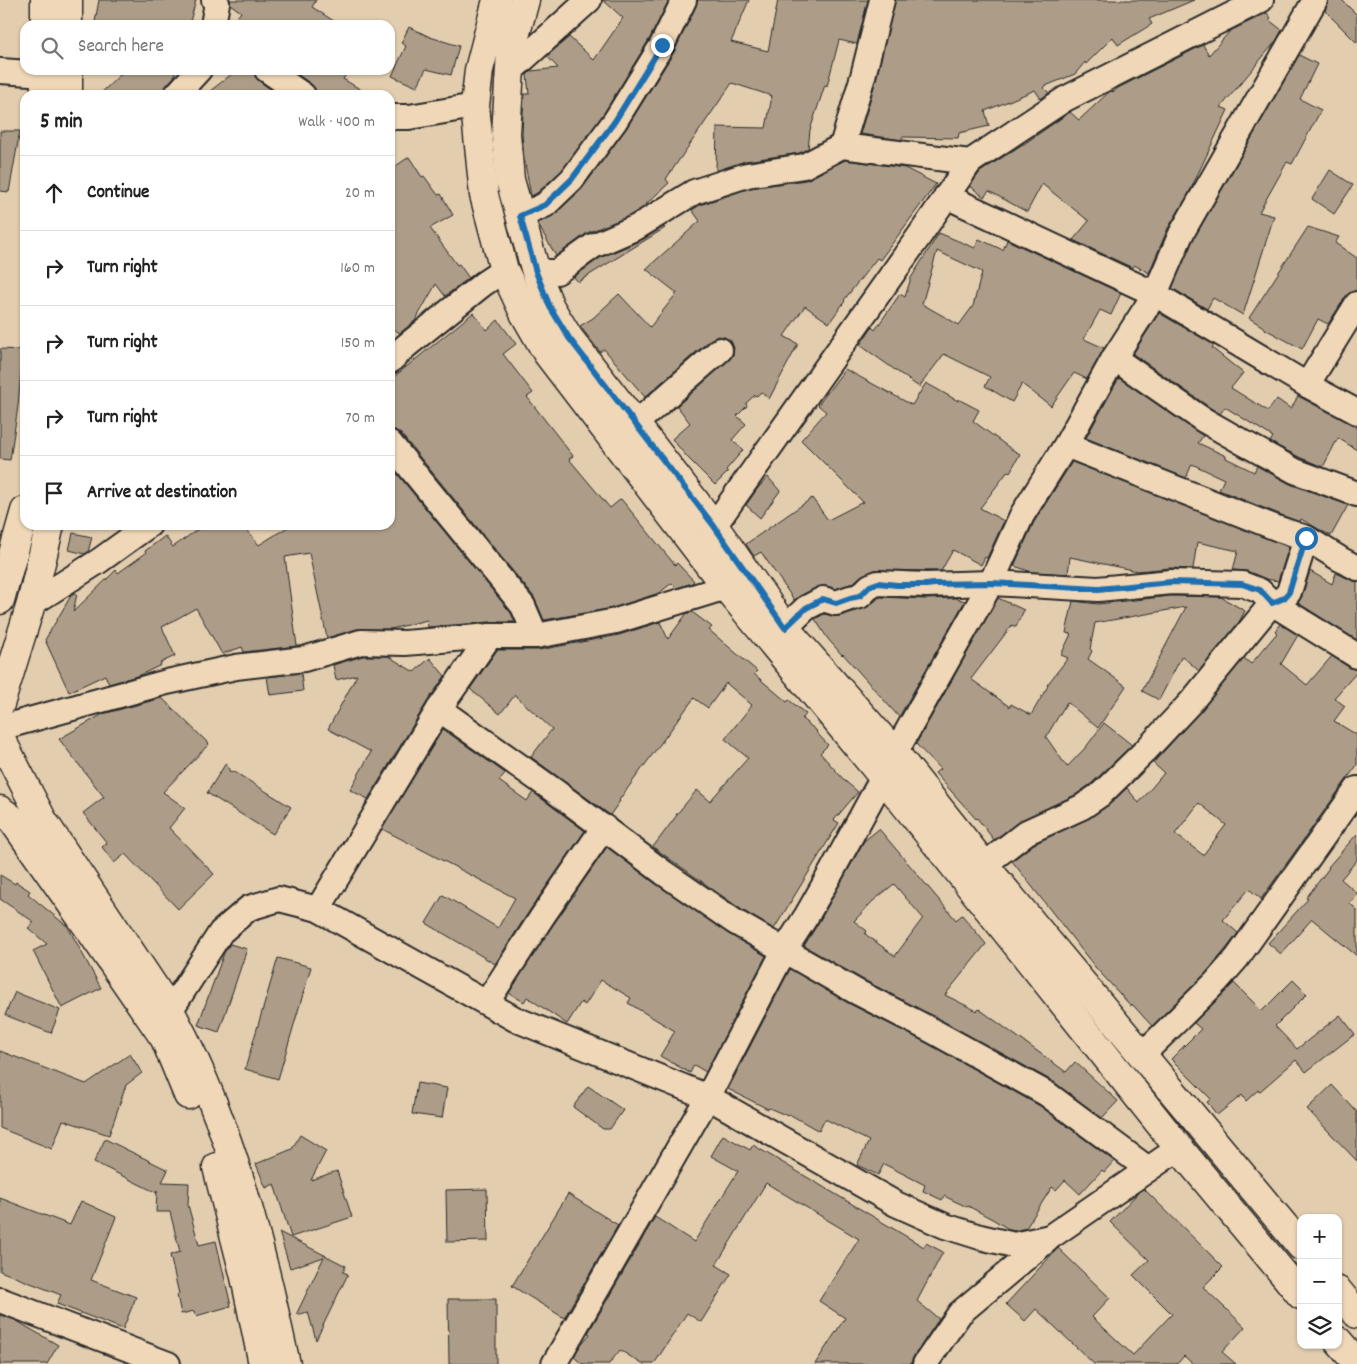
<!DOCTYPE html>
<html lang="en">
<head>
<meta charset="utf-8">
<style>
  :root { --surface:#fff; --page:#f6f6f6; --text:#222; --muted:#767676; --line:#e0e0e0 }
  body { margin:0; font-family:Dekko,sans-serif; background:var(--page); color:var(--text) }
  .controls { position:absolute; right:15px; bottom:15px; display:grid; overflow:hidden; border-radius:10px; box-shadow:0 1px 4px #0004 }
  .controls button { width:45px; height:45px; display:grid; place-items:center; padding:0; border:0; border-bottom:1px solid var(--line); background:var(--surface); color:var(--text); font:25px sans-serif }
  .stop { position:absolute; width:15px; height:15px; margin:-11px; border:4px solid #1f6fb2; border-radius:50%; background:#fff }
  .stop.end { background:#1f6fb2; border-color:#fff; box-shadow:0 1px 5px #0008 }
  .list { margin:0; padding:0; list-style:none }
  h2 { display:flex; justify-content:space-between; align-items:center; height:65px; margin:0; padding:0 20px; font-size:21px }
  h2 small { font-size:16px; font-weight:400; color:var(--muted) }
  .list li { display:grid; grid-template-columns:32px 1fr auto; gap:15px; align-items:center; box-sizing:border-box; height:75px; padding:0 20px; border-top:1px solid var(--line) }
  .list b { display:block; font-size:19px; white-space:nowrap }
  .list em { font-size:16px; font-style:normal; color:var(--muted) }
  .icon { flex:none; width:28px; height:28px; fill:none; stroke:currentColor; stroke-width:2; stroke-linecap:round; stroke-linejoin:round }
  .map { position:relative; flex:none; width:1357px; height:1364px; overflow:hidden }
  .search { position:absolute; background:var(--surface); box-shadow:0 1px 4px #0004; left:20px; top:20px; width:375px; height:55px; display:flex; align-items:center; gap:12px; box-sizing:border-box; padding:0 18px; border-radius:15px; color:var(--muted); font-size:19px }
  .panel { position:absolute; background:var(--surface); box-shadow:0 1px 4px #0004; left:20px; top:90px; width:375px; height:440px; border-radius:15px }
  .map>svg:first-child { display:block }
  .building { fill:#ad9d88; stroke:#2b2b2b; fill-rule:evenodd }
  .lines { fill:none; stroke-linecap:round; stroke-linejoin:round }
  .minor-casing { stroke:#2b2b2b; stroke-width:28 }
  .secondary-casing { stroke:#2b2b2b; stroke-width:31 }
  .minor { stroke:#efd7b7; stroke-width:24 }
  .secondary { stroke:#efd7b7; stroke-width:28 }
  .route { stroke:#1f6fb2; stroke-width:6 }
</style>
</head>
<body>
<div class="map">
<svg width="1357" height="1364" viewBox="0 0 1357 1364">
  <rect width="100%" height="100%" fill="#e3cdaf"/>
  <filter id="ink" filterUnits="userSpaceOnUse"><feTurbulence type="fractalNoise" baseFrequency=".02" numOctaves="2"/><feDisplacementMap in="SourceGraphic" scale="10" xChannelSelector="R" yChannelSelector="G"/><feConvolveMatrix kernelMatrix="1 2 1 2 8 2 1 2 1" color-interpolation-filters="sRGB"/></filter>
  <g filter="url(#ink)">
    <g class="building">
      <polygon points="99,0 196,0 189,25 114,25 95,22"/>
      <polygon points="230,0 316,0 312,7 340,25 231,25 241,12 230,4"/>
      <polygon points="603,0 669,0 650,38 604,113 562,170 537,193 531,196 524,158 522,134 524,94 529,94 527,75 531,71 558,68 547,56 569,37 594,60 623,18"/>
      <polygon points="698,0 749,0 731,42 768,51 778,0 868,0 857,44 839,40 827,86 825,85 810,130 808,149 800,153 745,161 716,171 717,127 766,128 772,96 732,83 666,179 669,183 645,205 646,206 631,215 587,233 556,256 540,228 538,223 554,215 582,189 626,129 674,52 696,6"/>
      <polygon points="895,0 1194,0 1149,19 1152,24 1118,45 1113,37 1086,64 1085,62 1075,74 1043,87 1049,93 1041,99 1035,90 985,111 989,126 959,133 958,138 902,137 902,140 860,134 876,80"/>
      <polygon points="1329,0 1342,0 1357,15 1357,43 1325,11"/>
      <polygon points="1267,13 1271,18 1269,20 1282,30 1276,41 1221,107 1228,110 1187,197 1168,228 1149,273 1134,265 1133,268 1073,240 1089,221 1042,184 1027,212 989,191 984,197 970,186 980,172 1023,144 1024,144 1070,112 1079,120 1109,92 1112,91 1113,92 1118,88 1203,45 1209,55 1230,31"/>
      <polygon points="409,27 430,37 459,46 451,75 426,69 417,87 392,76 406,46 401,43"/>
      <polygon points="1299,55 1317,64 1300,99 1321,110 1292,164 1287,162 1259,212 1274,216 1243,315 1213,298 1207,309 1172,288 1193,240"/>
      <polygon points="125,70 176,70 174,77 166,86 163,92 163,95 99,95"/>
      <polygon points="237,70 253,70 255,76 259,81 279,95 205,95"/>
      <polygon points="291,70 349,70 343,79 370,95 317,95 315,89 311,84"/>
      <polygon points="0,131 20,131 9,192 0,191"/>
      <polygon points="409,157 422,177 424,176 438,195 441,194 453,215 430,228 457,265 459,264 469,278 445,296 436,284 415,321 400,333 390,327 390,170"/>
      <polygon points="845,160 905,168 936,184 880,260 877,258 844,300 845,301 829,323 805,306 784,336 798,344 769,399 761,392 757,396 755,395 746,403 747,406 737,416 746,424 732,440 743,450 726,470 728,472 715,485 687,457 672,439 690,423 677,406 729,360 733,355 734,348 731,341 724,337 718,336 711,339 645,397 604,349 600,352 580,326 593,318 619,294 650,327 677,293 646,269 700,221 692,210 700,205 750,188 806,180"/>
      <polygon points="1330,170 1353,185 1334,214 1312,199"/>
      <polygon points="663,227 665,228 578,282 574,277 600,258 642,240"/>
      <polygon points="1308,227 1339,237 1335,243 1357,258 1357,290 1351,292 1346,296 1328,324 1318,319 1302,349 1265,329 1265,328 1249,318"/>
      <path d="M939 233 975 248 979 239 1003 250 1007 240 1121 293 1111 315 1100 310 1084 339 1104 348 1087 379 1074 373 1051 406 1022 384 1012 402 985 386 990 377 944 354 919 387 860 345 872 327 875 330 900 294 905 297 911 278ZM937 251 982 272 973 306 959 325 922 304Z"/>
      <polygon points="473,313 487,330 498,320 516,344 503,354 533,393 527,397 573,456 569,459 610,508 621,499 675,565 677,563 694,581 692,583 677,588 672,583 659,593 613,608 544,620 534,597 401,434 395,430 390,430 390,380"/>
      <polygon points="1159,313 1214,345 1212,348 1243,373 1231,388 1268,411 1277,399 1291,409 1298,396 1357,427 1357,450 1338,438 1323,467 1301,458 1270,442 1273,437 1225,407 1220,414 1209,407 1133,354"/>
      <polygon points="0,349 23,350 18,406 10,460 0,459"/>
      <polygon points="845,369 912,405 926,383 958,401 958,399 979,410 973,421 1011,449 1020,454 1010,472 1008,471 980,508 1004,521 987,558 985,557 981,565 953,550 941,571 874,570 861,576 853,583 836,589 826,586 817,587 800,596 794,600 761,552 754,556 746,544 812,498 828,520 863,502 801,440 826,412 818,405"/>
      <polygon points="1119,378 1203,436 1198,443 1226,456 1226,458 1254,472 1257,466 1290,484 1348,505 1331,536 1301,519 1300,522 1284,516 1219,490 1224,479 1192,464 1186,478 1086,438"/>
      <polygon points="1072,462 1289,547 1278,581 1266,579 1247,571 1233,570 1238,551 1197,542 1193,569 1170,568 1137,571 1070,557 1068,574 1032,572 1014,566 1034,522"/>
      <polygon points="390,465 511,613 515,622 489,622 428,627 427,620 391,629 357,629 327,638 309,553 285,557 297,646 244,652 242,647 222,654 196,608 162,627 175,656 160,663 161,665 140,675 109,684 105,675 69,692 45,640 72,594 75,593 77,594 73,612 116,570 118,573 146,553 145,551 165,536 173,547 204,525 242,525 259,545 291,525 390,525"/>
      <polygon points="768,477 780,491 760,518 746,505 758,488"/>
      <polygon points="73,533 92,537 88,552 85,554 69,550"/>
      <polygon points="1310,571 1332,584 1336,573 1351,580 1357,582 1357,640 1298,603 1302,596"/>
      <polygon points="1171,596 1221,597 1245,611 1239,622 1199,671 1182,656 1159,700 1142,691 1186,607 1095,623 1090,649 1092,651 1088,659 1126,686 1098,728 1067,702 1046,737 1067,767 1086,747 1104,723 1132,745 1092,783 1075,795 1021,820 994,840 977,818 976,819 935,773 940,769 916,744 998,598 1024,610 1016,627 1012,625 971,679 1010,707 1011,704 1031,715 1048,686 1047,685 1068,658 1061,655 1071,634 1066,633 1073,601 1098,604"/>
      <polygon points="880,597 925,599 955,598 965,601 899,717 843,654 842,655 828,639 815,619 824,614 833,616 840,616 863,609 869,606"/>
      <polygon points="692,612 712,627 709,630 757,671 754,674 787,702 789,700 806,714 802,719 817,731 816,732 828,745 820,753 845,781 858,792 834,820 839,823 774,929 742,910 653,847 677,815 676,815 697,790 710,801 748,758 725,739 752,705 726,683 708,708 694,698 619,800 620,801 610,815 531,757 552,729 515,695 500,714 470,689 497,650 539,650 619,635 660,622 668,639 687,613"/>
      <path d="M1280 624 1298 635 1281 664 1307 685 1332 656 1350 668 1357 670V672L1334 698 1345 706 1334 721 1357 735V765L1261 899 1249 889 1223 920 1238 933 1226 949 1206 973 1152 1026 1132 1004 1131 1006 1095 967 1012 861 1034 844 1090 818 1109 805 1127 788 1139 803 1164 773 1153 763 1201 711 1244 658 1251 664 1277 633 1275 631ZM1199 803 1226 825 1203 855 1175 834Z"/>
      <polygon points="363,656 388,656 414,672 430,658 445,676 427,702 368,799 350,790 371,752 328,729 357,675 336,680 333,665"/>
      <polygon points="301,673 303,691 270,695 267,677"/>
      <polygon points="162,698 209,744 163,792 185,808 169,828 214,874 178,909 125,854 114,863 102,847 107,843 83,813 104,797 59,739 103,714"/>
      <polygon points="443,729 505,773 499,781 527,801 533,792 585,831 530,910 495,964 426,923 443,895 498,928 515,898 382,829"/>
      <polygon points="226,763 230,772 233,771 291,807 273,834 207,793"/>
      <path d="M879 829 956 920 962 915 986 944 945 995 977 1011 979 1009 1066 1072 1075 1062 1118 1101 1102 1118 1054 1082 937 1018 862 979 804 946 819 922 864 841ZM894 884 923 918 895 956 865 934 867 931 854 921 873 901Z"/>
      <polygon points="1357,834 1357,860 1341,879 1357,893 1357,895 1350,903 1357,910 1357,956 1312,919 1281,954 1268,943 1308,899 1306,898 1329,868 1328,867"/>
      <polygon points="607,847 656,884 727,933 766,956 706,1072 694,1065 690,1073 660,1056 675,1031 628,1003 631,998 601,980 585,1005 581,1002 567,1024 527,997 524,1002 509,993 553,925"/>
      <polygon points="0,875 15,884 16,882 30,891 28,894 68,927 101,988 62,1008 33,951 47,944 28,928 34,922 0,899"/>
      <polygon points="230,944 247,949 219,1032 198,1025 224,953"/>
      <polygon points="278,958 311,967 278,1079 245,1069"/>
      <polygon points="790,969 848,1003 925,1042 1040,1106 1114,1161 1104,1172 1102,1170 1080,1194 1065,1180 1056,1190 1052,1187 1026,1228 1014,1231 1010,1230 994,1220 968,1206 967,1207 944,1196 942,1200 923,1191 925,1185 884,1164 878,1175 857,1165 869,1141 825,1119 819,1131 789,1114 788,1116 769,1108 768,1109 728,1089"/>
      <polygon points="1293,980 1307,994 1275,1026 1297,1049 1340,1015 1355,1034 1306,1072 1296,1060 1259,1092 1258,1090 1246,1101 1242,1095 1217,1115 1207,1102 1211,1099 1171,1059 1201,1029 1194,1023 1234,983 1262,1011"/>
      <polygon points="15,992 60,1010 51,1033 5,1015"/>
      <polygon points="0,1051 86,1084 130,1054 142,1073 126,1085 109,1135 63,1120 52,1149 0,1128"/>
      <polygon points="417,1083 447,1088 442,1118 412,1114"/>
      <polygon points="1332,1085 1357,1112 1357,1161 1307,1109"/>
      <polygon points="588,1086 623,1110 610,1129 603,1129 573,1107"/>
      <polygon points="300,1135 326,1151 311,1180 337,1171 352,1217 291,1237 274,1184 266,1188 256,1164 292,1149"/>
      <polygon points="723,1135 750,1150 753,1145 924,1247 926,1243 943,1252 917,1301 939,1319 914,1356 910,1364 815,1364 845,1318 819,1301 859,1239 766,1183 716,1265 731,1274 701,1322 687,1313 654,1364 642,1364 620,1350 609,1364 582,1364 574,1357 579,1347 590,1334 588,1333 655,1217 694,1242 738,1171 711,1156"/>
      <polygon points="105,1139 168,1170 162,1182 189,1183 188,1205 199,1245 216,1241 231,1306 196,1316 194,1311 181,1314 177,1295 179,1294 170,1255 180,1252 170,1212 156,1212 157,1191 157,1193 94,1162"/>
      <polygon points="487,1189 488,1241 447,1242 446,1190"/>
      <polygon points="1144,1189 1223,1267 1203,1287 1245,1327 1222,1352 1236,1364 1193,1364 1184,1356 1177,1364 1094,1364 1036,1309 1025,1321 1006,1304 1058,1248 1110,1298 1092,1317 1133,1355 1172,1314 1133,1275 1149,1260 1110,1222 1138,1193"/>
      <polygon points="568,1194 618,1225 564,1318 512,1286"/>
      <polygon points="0,1198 70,1225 81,1201 116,1217 91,1280 136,1297 123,1329 57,1304 61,1295 0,1271"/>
      <polygon points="279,1232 346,1266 343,1272 348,1274 316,1340 308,1312 296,1315 324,1257 290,1268"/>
      <polygon points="448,1299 496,1299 496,1364 449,1364"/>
      <polygon points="0,1315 15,1320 58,1345 47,1364 0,1364"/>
    </g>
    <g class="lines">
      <defs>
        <g id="minor">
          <polyline points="213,25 217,3 214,0"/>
          <polyline points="267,70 303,95"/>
          <polyline points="0,71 45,74"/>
          <polyline points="509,72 589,0"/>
          <polyline points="176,95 199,70"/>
          <polyline points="390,117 409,117 475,106"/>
          <polyline points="842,146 863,76 882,0"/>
          <polyline points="946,196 1155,294 1307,385 1357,412"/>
          <polyline points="520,216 545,205 572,179 615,121 662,45 684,0"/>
          <polyline points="536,272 557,272 593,246 637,227 694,192 747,175 804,166 842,146 970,162"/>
          <polyline points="1114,358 1202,419 1244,443 1295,471 1357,494"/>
          <polyline points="390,361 406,346 483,284 504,270"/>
          <polyline points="1307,385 1357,304"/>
          <polyline points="635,424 720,350"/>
          <polyline points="390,443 523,606 536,636"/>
          <polyline points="1066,445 1279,529 1306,538 1340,559 1357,568"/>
          <polyline points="714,526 920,235 970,162 1065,99 1261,0"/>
          <polyline points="31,604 99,561 149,525"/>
          <polyline points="785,628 806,608 823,599 836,603 850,598 860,596 870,586 878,583 926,585 991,583 1098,589 1171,582 1242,584 1260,591 1272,603 1357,656"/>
          <polyline points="439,709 556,792 664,873 735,922 855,991 931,1030 1047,1094 1148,1169"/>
          <polyline points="0,728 167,682 236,667 304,659 361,642 405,643 490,636 536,636 616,621 726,587"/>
          <polyline points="895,753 991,583 1022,515 1066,445 1114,358 1155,294 1181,234 1315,0"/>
          <polyline points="984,865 1027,832 1082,807 1101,794 1146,750 1191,702 1272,603 1284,598 1289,592 1306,538"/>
          <polyline points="318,909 439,709 490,636"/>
          <polyline points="487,1002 542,917 604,827"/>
          <polyline points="170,1011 221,932 249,908 279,899 318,909 515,1019 708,1097 896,1204 945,1226 980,1237 1014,1245 1050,1237 1179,1148"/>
          <polyline points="1143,1054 1216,982 1237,958 1357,789"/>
          <polyline points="0,1300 168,1364"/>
          <polyline points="554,1364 708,1097 784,951 807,915 832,871 883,777"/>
          <polyline points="925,1364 960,1313 1047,1240"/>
        </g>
        <g id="secondary">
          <polyline points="45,0 45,25"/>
          <polyline points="497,0 479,70 475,106 484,195 504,270 524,313 547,353 726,587 883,777 1179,1148 1301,1295"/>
          <polyline points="525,0 511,51 506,134 510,180 536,272 550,307 569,338 714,526 785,628 895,753 984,865 1301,1246"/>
          <polyline points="68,25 68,0"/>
          <polyline points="45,70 45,95"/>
          <polyline points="68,95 68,70"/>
          <polyline points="0,600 25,511"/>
          <polyline points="0,704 31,604 50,525"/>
          <path d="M2 741 42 819 170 1011C213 1089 242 1178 263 1264 272 1297 278 1331 286 1364"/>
          <polyline points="0,810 11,818 94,936 165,1039 188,1095"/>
          <polyline points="217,1167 245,1277 263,1364"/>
          <polyline points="1338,1291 1357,1314"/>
          <polyline points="1338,1341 1357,1363"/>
        </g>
      </defs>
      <use href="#minor" class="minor-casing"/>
      <use href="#secondary" class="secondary-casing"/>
      <use href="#minor" class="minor"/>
      <use href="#secondary" class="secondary"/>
    </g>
  </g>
  <g class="lines" filter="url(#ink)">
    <polyline class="route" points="662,45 615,121 572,179 545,205 520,216 536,272 550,307 569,338 714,526 785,628 806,608 823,599 836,603 850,598 860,596 870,586 878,583 897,585 926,585 934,584 991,583 1098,589 1171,582 1242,584 1260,590 1272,603 1284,598 1289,592 1306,538"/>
  </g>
</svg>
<div class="controls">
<button>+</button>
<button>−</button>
<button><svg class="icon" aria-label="layers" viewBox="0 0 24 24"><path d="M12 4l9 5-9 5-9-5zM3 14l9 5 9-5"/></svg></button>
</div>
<div class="stop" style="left:1306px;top:538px"></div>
<div class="stop end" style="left:662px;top:45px"></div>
<div class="search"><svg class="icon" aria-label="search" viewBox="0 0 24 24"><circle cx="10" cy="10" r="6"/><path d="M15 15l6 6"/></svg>Search here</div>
<section class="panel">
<h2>5 min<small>Walk · 400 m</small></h2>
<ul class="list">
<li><svg class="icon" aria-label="ahead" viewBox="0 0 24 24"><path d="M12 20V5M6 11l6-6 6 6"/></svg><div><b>Continue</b></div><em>20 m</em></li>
<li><svg class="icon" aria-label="right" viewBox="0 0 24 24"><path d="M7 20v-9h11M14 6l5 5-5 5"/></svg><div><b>Turn right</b></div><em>160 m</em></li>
<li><svg class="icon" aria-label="right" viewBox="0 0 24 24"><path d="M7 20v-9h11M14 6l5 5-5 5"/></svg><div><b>Turn right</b></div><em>150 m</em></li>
<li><svg class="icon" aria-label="right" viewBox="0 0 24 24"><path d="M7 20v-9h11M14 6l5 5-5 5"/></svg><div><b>Turn right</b></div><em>70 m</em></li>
<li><svg class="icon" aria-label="arrive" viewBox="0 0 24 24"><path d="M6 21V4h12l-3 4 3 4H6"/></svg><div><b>Arrive at destination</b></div></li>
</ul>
</section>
</div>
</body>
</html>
